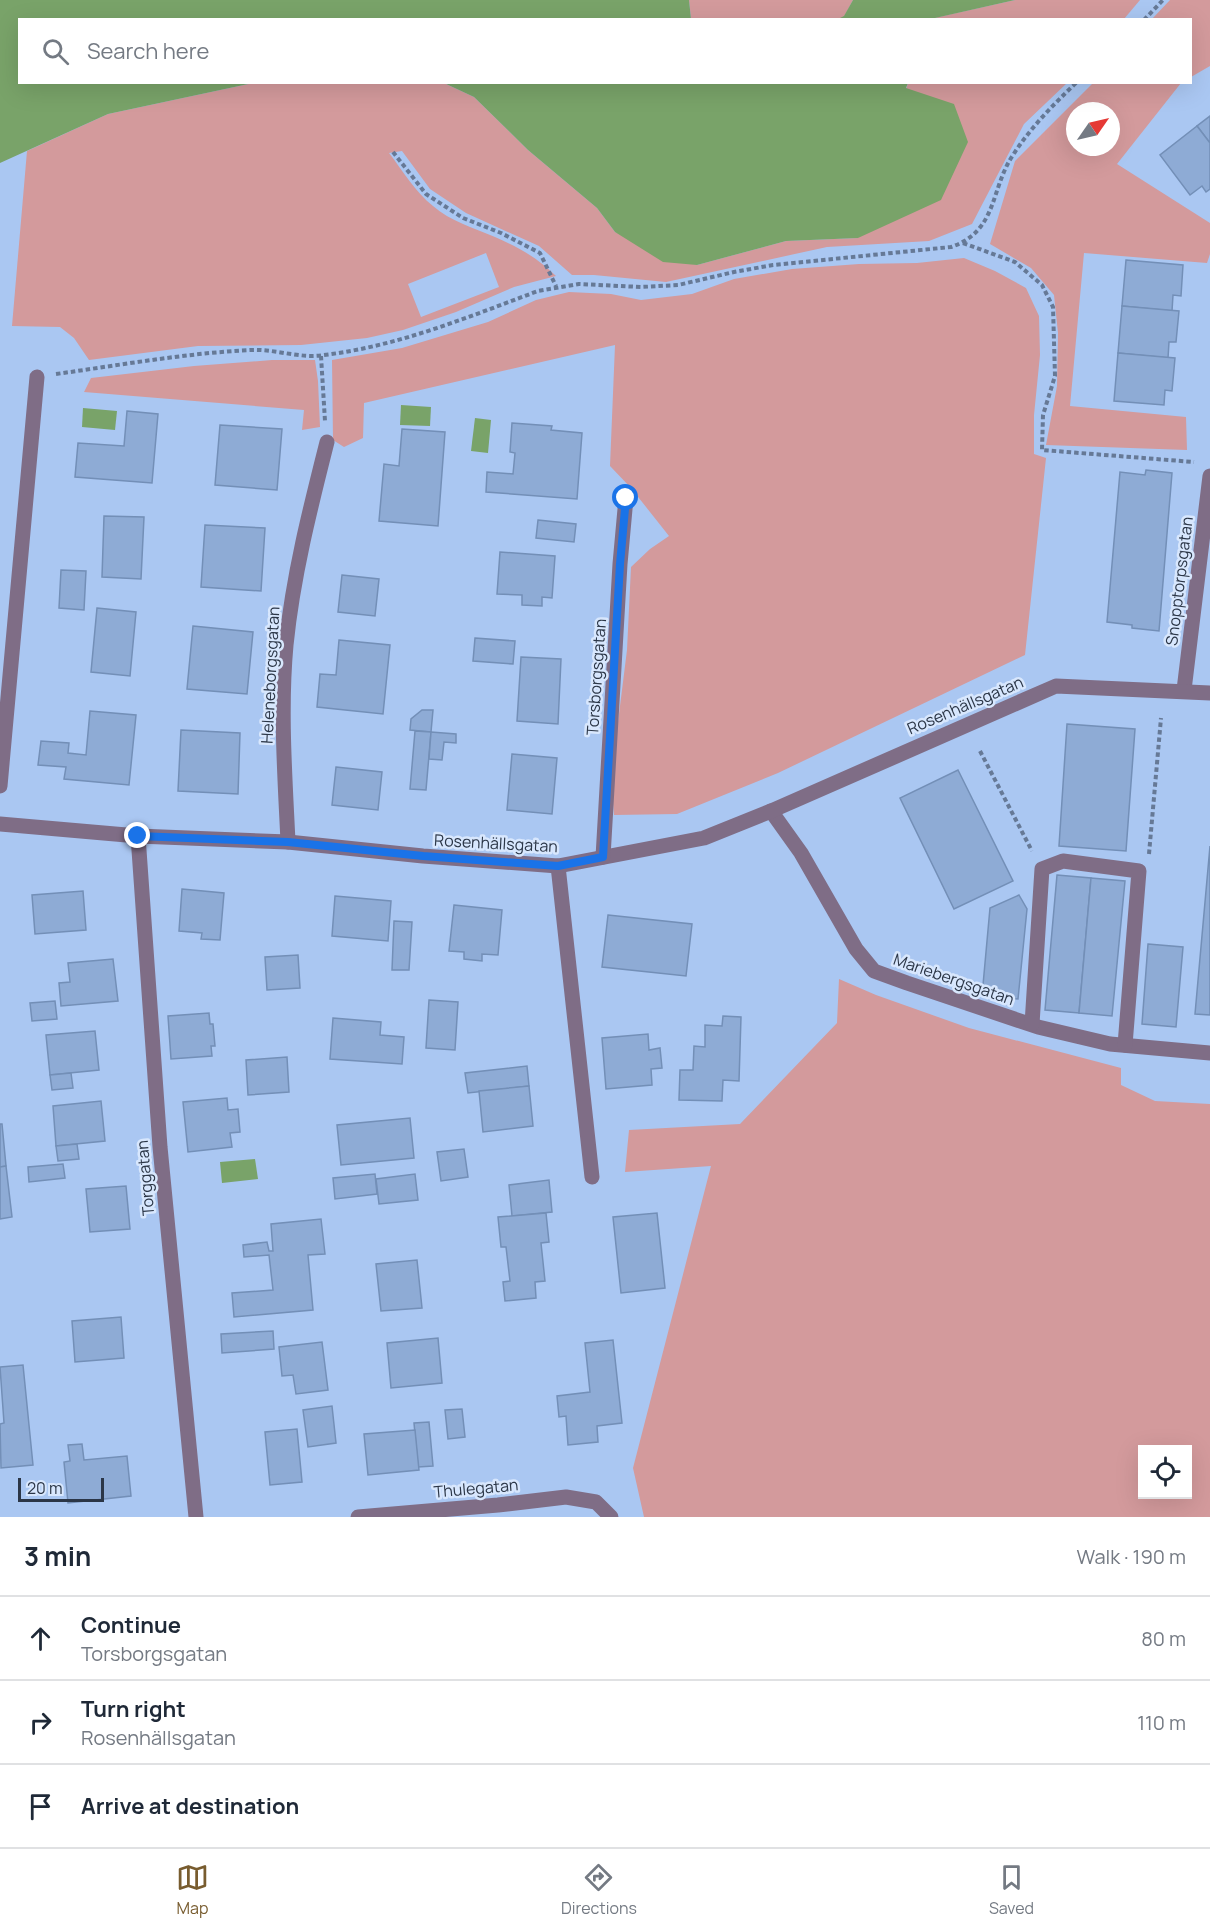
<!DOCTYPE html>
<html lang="en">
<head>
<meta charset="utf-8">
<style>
  :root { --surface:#fff; --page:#f2f2f3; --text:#1f2937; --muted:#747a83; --line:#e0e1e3; --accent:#785c2f }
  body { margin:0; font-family:Manrope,sans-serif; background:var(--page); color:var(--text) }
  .controls { position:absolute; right:18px; bottom:18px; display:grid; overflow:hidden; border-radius:0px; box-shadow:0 6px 24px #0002 }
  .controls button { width:54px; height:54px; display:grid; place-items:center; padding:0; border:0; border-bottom:2px solid var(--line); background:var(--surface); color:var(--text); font:30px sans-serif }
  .compass { position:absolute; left:1066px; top:102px; width:54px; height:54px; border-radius:50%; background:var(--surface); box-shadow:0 6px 24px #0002; rotate:56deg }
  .scale { position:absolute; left:18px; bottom:15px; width:86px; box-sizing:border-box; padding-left:6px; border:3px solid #2b3647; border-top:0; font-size:16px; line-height:21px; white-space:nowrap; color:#2b3647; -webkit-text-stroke:4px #d8e7fd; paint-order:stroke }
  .stop { position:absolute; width:18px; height:18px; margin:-14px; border:4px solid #1a73e8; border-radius:50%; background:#fff }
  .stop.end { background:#1a73e8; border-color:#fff; box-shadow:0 2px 6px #0008 }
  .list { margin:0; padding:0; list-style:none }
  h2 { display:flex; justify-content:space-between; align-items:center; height:78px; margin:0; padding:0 24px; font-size:26px }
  h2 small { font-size:20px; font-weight:400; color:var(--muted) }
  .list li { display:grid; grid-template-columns:39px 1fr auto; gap:18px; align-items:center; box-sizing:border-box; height:84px; padding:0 24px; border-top:2px solid var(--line) }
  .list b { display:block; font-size:22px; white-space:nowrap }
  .list p { margin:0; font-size:20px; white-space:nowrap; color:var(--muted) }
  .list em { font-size:20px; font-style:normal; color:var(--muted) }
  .icon { flex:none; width:33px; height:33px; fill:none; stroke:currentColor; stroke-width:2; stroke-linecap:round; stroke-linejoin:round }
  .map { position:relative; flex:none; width:1210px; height:1517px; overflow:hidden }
  .search { position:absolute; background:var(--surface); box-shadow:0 6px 24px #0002; left:18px; right:18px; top:18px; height:66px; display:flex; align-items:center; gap:15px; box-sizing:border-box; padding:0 21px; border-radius:0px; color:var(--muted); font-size:22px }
  .sheet { height:330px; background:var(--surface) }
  nav { display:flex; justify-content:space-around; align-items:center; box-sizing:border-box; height:84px; border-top:2px solid var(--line); background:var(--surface); font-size:16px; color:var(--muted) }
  nav a { display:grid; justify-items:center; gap:3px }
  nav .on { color:var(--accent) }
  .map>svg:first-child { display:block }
  .green { fill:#d39a9c; fill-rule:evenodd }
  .water { fill:#79a369 }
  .building { fill:#8eabd5; stroke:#738fb7; stroke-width:1.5 }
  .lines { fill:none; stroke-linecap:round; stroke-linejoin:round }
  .path { stroke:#667996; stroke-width:4; stroke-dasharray:4.5 3; stroke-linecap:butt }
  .minor { stroke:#7f6d86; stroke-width:15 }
  .route { stroke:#1a73e8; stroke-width:8 }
  .labels { text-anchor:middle; stroke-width:5; stroke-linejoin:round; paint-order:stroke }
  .street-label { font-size:16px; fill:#2b3647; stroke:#d8e7fd }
</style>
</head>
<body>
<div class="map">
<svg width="1210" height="1517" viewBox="0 0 1210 1517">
  <rect width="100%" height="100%" fill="#aac7f2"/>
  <g class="green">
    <polygon points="689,0 853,0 844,17 838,20 691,19"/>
    <polygon points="1015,0 1140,0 1124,19 934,20 934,18"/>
    <polygon points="1170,0 1210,0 1210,66 1191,77 1190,20 1152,19"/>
    <path d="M253 83H444L474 97 528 150 597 208 615 232 697 265 786 241 858 238 908 83H1067L1024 124 972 224 929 241 827 247 666 282 594 275H572L539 246 466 213 430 189 402 151 389 153C403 171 415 192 433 206 450 221 474 228 495 237 520 248 536 257 556 276L514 287 456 312 403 330 367 338 301 345 198 346 89 360 74 338 60 327 12 326 27 151 108 114ZM486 253 499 287 421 317 408 284Z"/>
    <path d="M1093 83H1181L1117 164 1210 223V254L1207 263 1084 253 1070 406 1186 417 1187 450 1046 445 1057 386 1058 333 1054 295 1031 268 990 244 1015 161ZM1075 111H1111V147H1075Z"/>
    <polygon points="964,258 995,271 1026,288 1039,316 1040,355 1034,415 1034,454 1046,458 1025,655 778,773 677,814 614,815 611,778 627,650 631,567 650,549 669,536 631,488 610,466 615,345 364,403 363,438 344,447 333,440 332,360 402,348 488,322 536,300 569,292 611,294 641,300 692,294 734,279 792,269 859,264 917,263"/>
    <polygon points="272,360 315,360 318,381 320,427 302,430 304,410 84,392 91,378 194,366"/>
    <path d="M839 979 876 995 969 1028 1121 1068V1085L1155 1101 1210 1104V1517H644L633 1468 711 1166 625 1172 629 1130 740 1124 837 1023ZM1142 1450H1188V1494H1142Z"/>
  </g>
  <g class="water">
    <polygon points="0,0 689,0 691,19 20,20 20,82 253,83 108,114 0,163"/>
    <polygon points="853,0 1015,0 935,18 934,19 838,19 844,16"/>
    <polygon points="444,83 908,83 906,88 954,104 968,142 941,200 858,238 786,241 697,265 663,262 615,232 597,208 528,150 474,97"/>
    <polygon points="401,405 431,407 430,426 400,425"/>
    <polygon points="83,408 117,411 115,430 82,427"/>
    <polygon points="475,418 491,420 488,453 471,451"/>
    <polygon points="255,1159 258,1179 222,1183 220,1162"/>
  </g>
  <g class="building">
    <polygon points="1210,116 1210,143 1197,126"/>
    <polygon points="1197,126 1210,143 1210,189 1206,192 1202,186 1190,195 1160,155"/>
    <polygon points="1126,260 1183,265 1181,296 1173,295 1172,311 1122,306"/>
    <polygon points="1122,306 1179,311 1176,342 1169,342 1168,358 1118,353"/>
    <polygon points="1118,353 1175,358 1172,391 1165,390 1164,405 1114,401"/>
    <polygon points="127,411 158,414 152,483 75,477 78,443 124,446"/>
    <polygon points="512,423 552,426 551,430 582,433 577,499 486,492 487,472 513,474 515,453 510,452"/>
    <polygon points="220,425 282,429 277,490 215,485"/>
    <polygon points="402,429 445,432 438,526 379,521 384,464 399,466"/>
    <polygon points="1146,470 1172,473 1159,631 1132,628 1132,625 1107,622 1120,472 1145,475"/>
    <polygon points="104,516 144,517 141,579 102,577"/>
    <polygon points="538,520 576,524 574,542 536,538"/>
    <polygon points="205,525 265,528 261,591 201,587"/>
    <polygon points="500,552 555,556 552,598 542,597 542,606 522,605 522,595 497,594"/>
    <polygon points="61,570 86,571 84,610 59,608"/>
    <polygon points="342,575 379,579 375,616 338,612"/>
    <polygon points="97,608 136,612 130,676 91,672"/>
    <polygon points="193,626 253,632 247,694 187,689"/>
    <polygon points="475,638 515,641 513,664 473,661"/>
    <polygon points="339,640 390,645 383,714 317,707 320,674 336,675"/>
    <polygon points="521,657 561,659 558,724 517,721"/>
    <polygon points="422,710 433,710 431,732 410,730 411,719"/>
    <polygon points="90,711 136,715 129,785 64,779 66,767 38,765 41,741 69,743 68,753 86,755"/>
    <polygon points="1067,724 1135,729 1126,851 1059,846"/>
    <polygon points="181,730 240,733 238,794 178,791"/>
    <polygon points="415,731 431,732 426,790 410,789"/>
    <polygon points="431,732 456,734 456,743 444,742 442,760 429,759"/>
    <polygon points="512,754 557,758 552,814 507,810"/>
    <polygon points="336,767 382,772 378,810 332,805"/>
    <polygon points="958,770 1013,881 954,909 900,798"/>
    <polygon points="1210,846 1210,1015 1195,1014"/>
    <polygon points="1057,875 1091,878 1079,1013 1045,1010"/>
    <polygon points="1091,878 1125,881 1112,1016 1079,1013"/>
    <polygon points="182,889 224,893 220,940 201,939 202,933 179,931"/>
    <polygon points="83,891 86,930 35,934 32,895"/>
    <polygon points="1019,895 1027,909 1018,999 982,996 990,908"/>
    <polygon points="335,896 391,901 388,941 332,936"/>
    <polygon points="454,905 502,910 498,955 482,954 482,961 464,959 464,952 449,951"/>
    <polygon points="608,915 692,924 686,976 602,967"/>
    <polygon points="394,921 412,922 409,970 392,970"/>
    <polygon points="1148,944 1183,947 1176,1027 1142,1024"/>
    <polygon points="298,955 300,988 267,990 265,957"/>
    <polygon points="113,959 118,1001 61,1006 59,983 70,982 68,963"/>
    <polygon points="429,1000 458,1002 455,1050 426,1048"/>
    <polygon points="55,1001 57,1019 32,1021 30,1003"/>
    <polygon points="209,1013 210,1024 213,1024 215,1046 211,1046 212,1056 171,1059 168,1016"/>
    <polygon points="723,1016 741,1017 739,1081 723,1080 722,1101 679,1100 680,1070 693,1070 694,1046 705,1047 705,1025 722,1026"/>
    <polygon points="333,1018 381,1022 380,1035 404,1037 402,1064 330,1059"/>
    <polygon points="95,1031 99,1070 50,1075 46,1035"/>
    <polygon points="648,1034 649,1050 660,1048 662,1068 651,1069 652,1085 606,1089 602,1038"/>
    <polygon points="287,1057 289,1092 248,1095 246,1060"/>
    <polygon points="527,1066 529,1086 468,1093 465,1073"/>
    <polygon points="71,1073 73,1088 52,1090 50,1075"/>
    <polygon points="529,1086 533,1126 483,1132 479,1091"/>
    <polygon points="227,1098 228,1110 238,1109 240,1132 230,1133 232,1147 188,1152 183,1102"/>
    <polygon points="101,1101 105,1141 56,1146 53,1106"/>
    <polygon points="410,1118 414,1158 341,1165 337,1125"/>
    <polygon points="0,1124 2,1124 6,1166 0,1167"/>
    <polygon points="77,1144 79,1159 58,1161 56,1146"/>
    <polygon points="464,1149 468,1177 441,1181 437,1152"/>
    <polygon points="63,1164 65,1178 29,1182 28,1167"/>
    <polygon points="6,1166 12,1217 0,1219 0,1167"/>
    <polygon points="375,1174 377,1194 335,1199 333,1178"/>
    <polygon points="415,1174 418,1200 379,1204 376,1179"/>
    <polygon points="549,1180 552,1212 512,1216 509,1185"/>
    <polygon points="126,1186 130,1229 90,1232 86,1189"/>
    <polygon points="546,1213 549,1242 541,1243 545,1281 535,1282 536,1298 505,1301 503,1282 510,1281 506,1247 501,1247 498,1217"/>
    <polygon points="657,1213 665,1288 621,1293 613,1217"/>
    <polygon points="321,1219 325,1254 308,1255 313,1310 234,1317 232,1293 273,1290 269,1255 244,1257 243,1245 267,1242 269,1251 273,1251 271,1224"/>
    <polygon points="417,1260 422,1308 381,1311 376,1264"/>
    <polygon points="121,1317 124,1358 75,1362 72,1321"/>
    <polygon points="273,1331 274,1349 222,1353 221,1334"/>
    <polygon points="438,1338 442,1383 391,1388 387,1343"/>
    <polygon points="613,1340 622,1423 597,1426 598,1442 568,1445 566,1416 559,1417 557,1396 590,1392 585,1343"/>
    <polygon points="322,1342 328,1390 296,1394 293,1375 282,1376 279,1347"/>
    <polygon points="23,1365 33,1465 1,1468 0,1424 4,1423 0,1367"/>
    <polygon points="332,1406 336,1443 308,1447 303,1410"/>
    <polygon points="462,1409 465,1437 448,1439 445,1410"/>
    <polygon points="429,1422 433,1466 418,1467 414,1423"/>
    <polygon points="297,1429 302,1482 270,1485 265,1432"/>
    <polygon points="415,1430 419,1470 368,1475 364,1434"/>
    <polygon points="82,1444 84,1460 127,1456 131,1496 68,1503 64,1462 70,1461 68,1445"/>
  </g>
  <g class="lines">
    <g class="path">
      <polyline points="1144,20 1163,0"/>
      <polyline points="393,152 426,194 463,218 501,233 540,253 556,286"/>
      <polyline points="963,243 1015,262 1042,285 1053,307 1055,376 1043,415 1042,450 1194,462"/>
      <polyline points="321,356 325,421"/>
      <path d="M56 374C121 365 186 353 252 350 276 349 301 359 324 355 399 346 468 317 538 291L579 284 641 287 678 285 734 272 773 265 951 247C998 231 990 189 1013 155 1031 127 1053 105 1077 82"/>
      <polyline points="980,751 1032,851"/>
      <polyline points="1149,854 1161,718"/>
    </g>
    <g class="minor">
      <polyline points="1184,690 1210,476"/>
      <polyline points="0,786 37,377"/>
      <polyline points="771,811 801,853 856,949 874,971 907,983 1038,1027 1110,1044 1210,1053"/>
      <polyline points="0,824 138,836 288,842 423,856 558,866 704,838 771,811 1056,686 1210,693"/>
      <polyline points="138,836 160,1147 196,1517"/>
      <path d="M288 842C285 777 280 710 286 645 293 576 310 509 327 442"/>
      <polyline points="603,857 620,564 626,498"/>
      <polyline points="558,866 592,1177"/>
      <polyline points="1032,1024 1042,869 1063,861 1139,871 1125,1045"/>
      <polyline points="358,1517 498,1505 566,1497 596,1502 611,1517"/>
    </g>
  </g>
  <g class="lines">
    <polyline class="route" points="138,836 288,842 423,856 558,866 603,857 620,564 626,498"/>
  </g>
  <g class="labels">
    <g class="street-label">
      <text transform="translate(1179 581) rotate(-83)" y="6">Snopptorpsgatan</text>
      <text transform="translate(270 675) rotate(-87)" y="6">Heleneborgsgatan</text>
      <text transform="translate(596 677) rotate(-86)" y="6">Torsborgsgatan</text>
      <text transform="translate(965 705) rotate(-23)" y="6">Rosenhällsgatan</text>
      <text transform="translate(496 843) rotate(3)" y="6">Rosenhällsgatan</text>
      <text transform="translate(954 979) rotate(19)" y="6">Mariebergsgatan</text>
      <text transform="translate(145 1178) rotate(-95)" y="6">Torggatan</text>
      <text transform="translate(476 1488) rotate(-5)" y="6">Thulegatan</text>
    </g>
  </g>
</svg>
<div class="controls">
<button><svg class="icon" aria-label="locate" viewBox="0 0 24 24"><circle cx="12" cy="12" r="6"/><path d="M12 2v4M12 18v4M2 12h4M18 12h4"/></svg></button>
</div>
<svg class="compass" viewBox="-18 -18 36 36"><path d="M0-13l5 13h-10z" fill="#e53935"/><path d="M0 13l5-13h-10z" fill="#747a83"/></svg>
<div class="scale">20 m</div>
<div class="stop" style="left:626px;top:498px"></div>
<div class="stop end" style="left:138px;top:836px"></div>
<div class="search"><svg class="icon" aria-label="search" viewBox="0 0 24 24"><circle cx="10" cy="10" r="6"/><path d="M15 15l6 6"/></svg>Search here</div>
</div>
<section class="sheet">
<h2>3 min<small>Walk · 190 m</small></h2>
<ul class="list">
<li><svg class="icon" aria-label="ahead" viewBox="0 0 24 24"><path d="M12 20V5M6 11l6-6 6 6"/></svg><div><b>Continue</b><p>Torsborgsgatan</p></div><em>80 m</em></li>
<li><svg class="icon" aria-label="right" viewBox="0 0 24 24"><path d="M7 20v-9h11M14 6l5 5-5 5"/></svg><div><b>Turn right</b><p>Rosenhällsgatan</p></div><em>110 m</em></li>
<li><svg class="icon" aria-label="arrive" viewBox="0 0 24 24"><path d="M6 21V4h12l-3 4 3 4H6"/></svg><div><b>Arrive at destination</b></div></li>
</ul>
</section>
<nav>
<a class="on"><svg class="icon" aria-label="map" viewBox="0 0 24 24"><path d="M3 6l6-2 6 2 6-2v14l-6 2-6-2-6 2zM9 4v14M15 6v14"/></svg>Map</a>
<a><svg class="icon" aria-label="directions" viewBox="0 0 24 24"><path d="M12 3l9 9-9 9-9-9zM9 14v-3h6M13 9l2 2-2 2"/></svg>Directions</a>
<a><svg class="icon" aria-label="saved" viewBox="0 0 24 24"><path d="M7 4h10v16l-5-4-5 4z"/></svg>Saved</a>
</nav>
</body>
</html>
